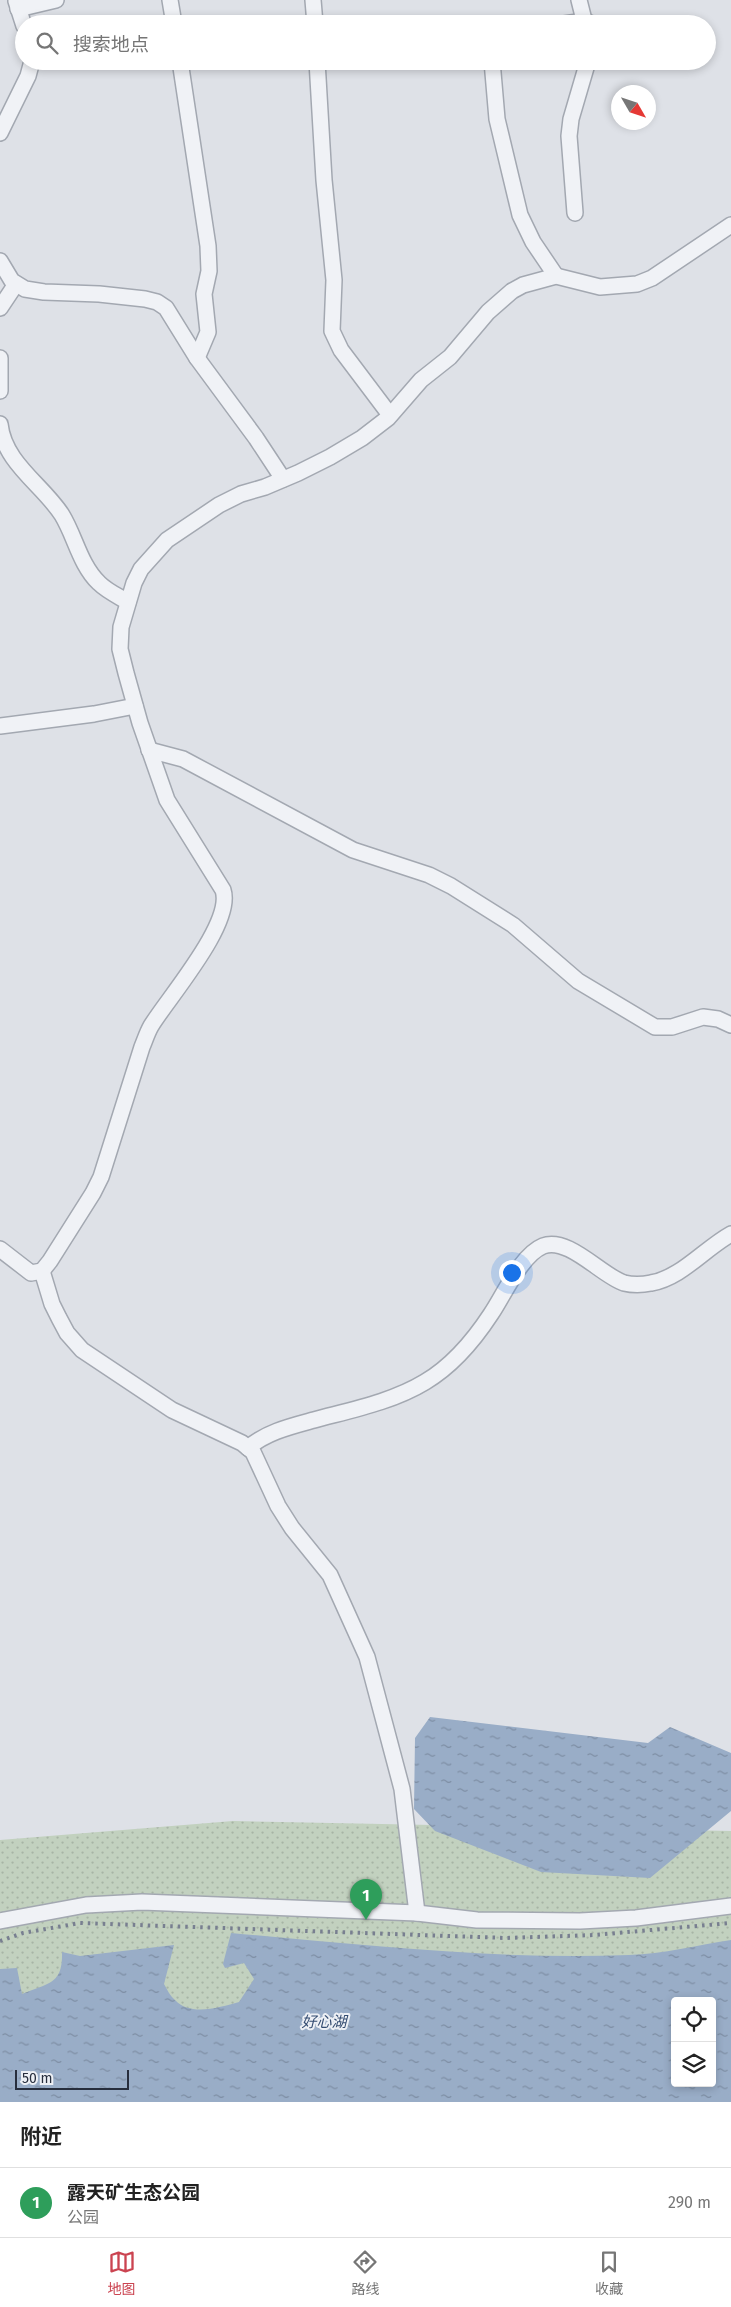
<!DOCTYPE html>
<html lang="zh">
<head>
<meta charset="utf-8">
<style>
  :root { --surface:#fff; --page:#f6f6f6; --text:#222; --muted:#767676; --line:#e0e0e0; --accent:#cb4451 }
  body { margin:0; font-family:"Fira Sans","Noto Sans SC",sans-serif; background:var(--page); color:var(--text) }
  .controls { position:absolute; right:15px; bottom:15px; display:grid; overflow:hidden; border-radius:5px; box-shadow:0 2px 8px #0003 }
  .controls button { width:45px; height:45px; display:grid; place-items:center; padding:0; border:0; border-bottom:1px solid var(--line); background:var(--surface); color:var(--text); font:25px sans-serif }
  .compass { position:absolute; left:611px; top:85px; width:45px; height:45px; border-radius:50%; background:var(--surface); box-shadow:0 2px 8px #0003; rotate:129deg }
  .scale { position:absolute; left:15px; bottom:12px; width:114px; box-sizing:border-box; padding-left:5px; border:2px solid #272e3d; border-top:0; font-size:14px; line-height:18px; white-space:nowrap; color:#272e3d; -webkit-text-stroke:4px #edf0f5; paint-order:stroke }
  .you { position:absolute; left:511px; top:1272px; width:18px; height:18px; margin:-12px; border:4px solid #fff; border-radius:50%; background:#1a73e8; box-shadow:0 0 0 8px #1a73e833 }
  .badge { display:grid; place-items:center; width:32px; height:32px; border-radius:50%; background:var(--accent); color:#fff; font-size:16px; font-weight:700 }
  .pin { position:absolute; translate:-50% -41px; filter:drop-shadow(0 1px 2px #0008) }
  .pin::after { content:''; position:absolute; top:26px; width:18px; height:15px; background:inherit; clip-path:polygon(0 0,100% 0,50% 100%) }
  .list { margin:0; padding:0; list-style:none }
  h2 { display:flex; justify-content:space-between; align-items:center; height:65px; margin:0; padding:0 20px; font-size:21px }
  h2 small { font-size:16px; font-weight:400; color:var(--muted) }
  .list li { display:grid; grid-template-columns:32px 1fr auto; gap:15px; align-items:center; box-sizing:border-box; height:70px; padding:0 20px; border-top:1px solid var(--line) }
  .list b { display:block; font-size:19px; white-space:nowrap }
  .list p { margin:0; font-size:16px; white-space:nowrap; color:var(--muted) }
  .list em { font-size:16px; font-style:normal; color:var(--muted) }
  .icon { flex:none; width:28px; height:28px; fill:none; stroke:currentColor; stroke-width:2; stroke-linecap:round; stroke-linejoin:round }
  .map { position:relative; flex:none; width:731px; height:2102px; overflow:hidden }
  .search { position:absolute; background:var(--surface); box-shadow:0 2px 8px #0003; left:15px; right:15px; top:15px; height:55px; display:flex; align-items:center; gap:12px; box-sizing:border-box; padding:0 18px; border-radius:28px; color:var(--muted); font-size:19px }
  .sheet { height:135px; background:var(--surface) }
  nav { display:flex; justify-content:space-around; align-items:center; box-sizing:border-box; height:70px; border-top:1px solid var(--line); background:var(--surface); font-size:14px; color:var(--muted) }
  nav a { display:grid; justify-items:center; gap:2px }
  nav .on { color:var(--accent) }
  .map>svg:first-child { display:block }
  .green { fill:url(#green-dots); fill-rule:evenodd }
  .water { fill:url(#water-ripples); fill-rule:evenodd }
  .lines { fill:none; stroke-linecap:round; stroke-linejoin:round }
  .minor-casing { stroke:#a3a8b1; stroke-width:18 }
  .minor { stroke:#f0f2f6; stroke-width:15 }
  .rail { stroke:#787f90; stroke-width:4; stroke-dasharray:2.5 5; stroke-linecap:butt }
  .labels { text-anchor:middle; stroke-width:4; stroke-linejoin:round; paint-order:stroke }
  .water-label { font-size:15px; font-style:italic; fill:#334b70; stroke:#edf0f5 }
</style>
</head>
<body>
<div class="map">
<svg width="731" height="2102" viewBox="0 0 731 2102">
  <defs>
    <pattern id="green-dots" width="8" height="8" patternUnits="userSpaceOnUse" patternTransform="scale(1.25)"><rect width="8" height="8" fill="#c2d1bf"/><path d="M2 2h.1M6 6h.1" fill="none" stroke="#a7b4a5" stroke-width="1.8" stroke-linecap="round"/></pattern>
    <pattern id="water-ripples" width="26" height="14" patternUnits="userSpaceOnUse" patternTransform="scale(1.25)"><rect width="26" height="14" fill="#99adc7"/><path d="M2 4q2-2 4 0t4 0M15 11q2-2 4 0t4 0" fill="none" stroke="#7d8da3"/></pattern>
  </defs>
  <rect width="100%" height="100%" fill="#dee1e7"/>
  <path class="green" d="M233 1821 731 1831V2102H0V1840ZM675 2001H712V2083H675Z"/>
  <g class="water">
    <polygon points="430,1717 648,1743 670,1727 731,1753 731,1811 650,1878 541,1872 435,1831 414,1809 415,1738"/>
    <path d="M231 1933C363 1945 497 1960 629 1955 663 1954 698 1945 731 1940V2102H0V1969L17 1968 22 1994C48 1983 63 1985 62 1952L80 1956 174 1945 164 1984C167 1989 170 1996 175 2000 191 2017 220 2007 239 2002L254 1979 244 1963 225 1968 223 1964ZM675 2001H712V2083H675Z"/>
  </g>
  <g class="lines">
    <defs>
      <g id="minor">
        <polyline points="170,0 174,24"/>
        <polyline points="313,0 315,24"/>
        <polyline points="579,0 585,24"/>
        <polyline points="16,1 24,26"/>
        <polyline points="18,9 56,0"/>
        <polyline points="564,24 585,21 592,24"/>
        <polyline points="180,61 208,246 209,271 204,294 208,332 197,358"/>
        <polyline points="317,61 324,180 334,280 332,331 341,350 390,415"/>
        <polyline points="492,61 497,119 520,215 533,242 556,276"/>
        <polyline points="0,133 28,76 32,61"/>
        <polyline points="575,213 569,136 571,119 588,61"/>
        <polyline points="0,261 12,281 25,289 44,292 99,294 145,299 157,302 166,308 197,358 256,438 283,479"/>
        <polyline points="0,308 16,284"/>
        <polyline points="0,358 0,391"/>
        <path d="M0 424C4 463 43 485 62 515 75 536 80 565 99 583 107 591 118 596 128 602"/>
        <polyline points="0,726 94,714 135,706"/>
        <polyline points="149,750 183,759 353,850 429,875 451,886 513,925 578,981 655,1027 672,1027 703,1017 718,1019 731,1025"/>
        <path d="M0 1249 31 1273 42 1271 50 1261 93 1193 101 1177 142 1047C145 1040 147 1033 151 1026 168 998 234 923 223 890L167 800 140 723 126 673 120 649 121 627 134 583 141 569 167 540 219 505 241 494 265 487 298 473 330 457 362 438 388 418 421 380 450 357 488 312 512 291 523 285 556 276 600 287 637 284 652 278 731 225"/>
        <polyline points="42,1271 52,1304 59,1318 67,1333 82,1350 172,1410 242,1443 253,1452 278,1506 292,1528 330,1575 367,1657 402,1789 417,1913"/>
        <path d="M248 1448C266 1432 292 1426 314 1420 351 1410 392 1402 425 1382 452 1366 474 1340 491 1314 504 1295 521 1255 543 1246 568 1236 602 1276 624 1283 632 1285 642 1285 651 1283 681 1278 704 1249 731 1234"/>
        <polyline points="0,1921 86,1905 142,1902 417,1913 477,1920 580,1921 636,1918 731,1906"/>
      </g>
    </defs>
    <use href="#minor" class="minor-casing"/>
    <use href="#minor" class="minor"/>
    <polyline class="rail" points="0,1941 23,1933 80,1923 506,1938 594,1935 731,1923"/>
  </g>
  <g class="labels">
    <g class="water-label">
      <text x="324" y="2027">好心湖</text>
    </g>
  </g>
</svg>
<div class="controls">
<button><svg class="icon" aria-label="locate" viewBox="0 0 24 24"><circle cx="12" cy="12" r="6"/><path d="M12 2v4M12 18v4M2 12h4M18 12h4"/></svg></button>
<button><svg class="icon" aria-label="layers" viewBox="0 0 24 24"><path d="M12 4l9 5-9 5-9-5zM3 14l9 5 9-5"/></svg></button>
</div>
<svg class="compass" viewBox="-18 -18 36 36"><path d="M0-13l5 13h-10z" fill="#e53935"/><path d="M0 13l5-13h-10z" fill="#767676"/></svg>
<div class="scale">50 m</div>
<div class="you"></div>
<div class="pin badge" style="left:366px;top:1920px;background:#2e9e5b">1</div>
<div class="search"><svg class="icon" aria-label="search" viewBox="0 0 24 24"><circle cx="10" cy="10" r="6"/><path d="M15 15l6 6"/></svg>搜索地点</div>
</div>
<section class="sheet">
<h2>附近<small></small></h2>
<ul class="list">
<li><span class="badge" style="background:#2e9e5b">1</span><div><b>露天矿生态公园</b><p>公园</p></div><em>290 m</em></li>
</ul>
</section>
<nav>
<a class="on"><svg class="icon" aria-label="map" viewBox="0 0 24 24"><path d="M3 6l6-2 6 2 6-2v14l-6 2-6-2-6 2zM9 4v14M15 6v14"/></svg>地图</a>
<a><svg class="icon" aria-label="directions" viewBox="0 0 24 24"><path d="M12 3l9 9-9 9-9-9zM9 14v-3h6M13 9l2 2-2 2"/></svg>路线</a>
<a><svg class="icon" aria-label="saved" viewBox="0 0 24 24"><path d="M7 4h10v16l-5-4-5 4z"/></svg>收藏</a>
</nav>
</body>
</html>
